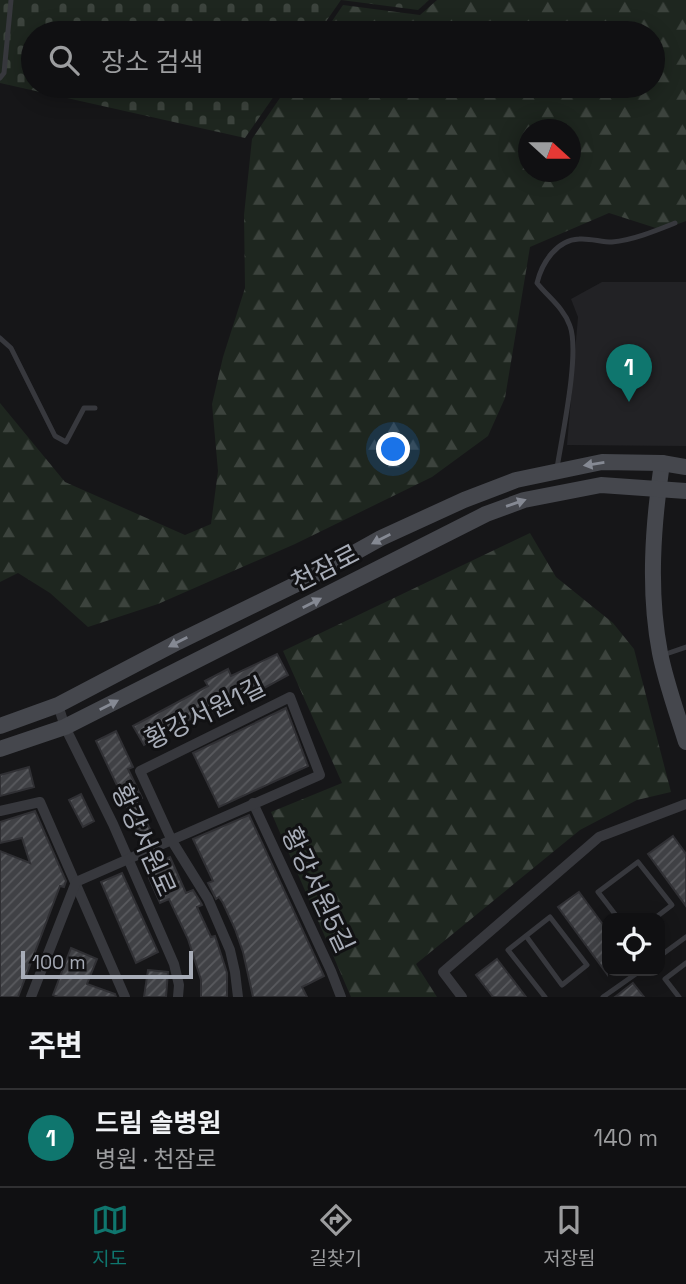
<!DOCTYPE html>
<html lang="ko">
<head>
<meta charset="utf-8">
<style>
  :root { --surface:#101012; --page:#19191b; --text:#f1f3f6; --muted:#9c9d9f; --line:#303032; --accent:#0f766e }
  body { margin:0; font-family:"Space Grotesk","Noto Sans KR",sans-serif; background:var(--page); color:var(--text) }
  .controls { position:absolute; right:21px; bottom:21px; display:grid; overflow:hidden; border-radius:14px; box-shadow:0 4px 18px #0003 }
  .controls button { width:63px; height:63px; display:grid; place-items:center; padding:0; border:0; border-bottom:2px solid var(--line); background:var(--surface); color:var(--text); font:35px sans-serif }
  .compass { position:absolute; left:518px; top:119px; width:63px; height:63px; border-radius:50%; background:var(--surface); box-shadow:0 4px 18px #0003; rotate:111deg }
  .scale { position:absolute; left:21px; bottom:18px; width:172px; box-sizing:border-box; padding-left:7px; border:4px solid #a8adb8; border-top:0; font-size:19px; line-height:24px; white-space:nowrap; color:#a8adb8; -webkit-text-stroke:5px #111113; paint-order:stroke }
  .you { position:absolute; left:394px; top:450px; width:24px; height:24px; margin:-18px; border:5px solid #fff; border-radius:50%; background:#1a73e8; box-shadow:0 0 0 10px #1a73e833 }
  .badge { display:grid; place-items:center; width:46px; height:46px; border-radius:50%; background:var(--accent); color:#fff; font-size:23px; font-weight:700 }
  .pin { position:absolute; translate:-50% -58px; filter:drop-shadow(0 2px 4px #0008) }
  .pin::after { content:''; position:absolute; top:37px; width:24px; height:21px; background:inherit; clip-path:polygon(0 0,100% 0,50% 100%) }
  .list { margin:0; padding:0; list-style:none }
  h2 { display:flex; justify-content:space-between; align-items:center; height:91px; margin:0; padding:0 28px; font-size:30px }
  h2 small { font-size:23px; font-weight:400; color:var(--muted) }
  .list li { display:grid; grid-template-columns:46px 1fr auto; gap:21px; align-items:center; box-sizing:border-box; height:98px; padding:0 28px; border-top:2px solid var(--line) }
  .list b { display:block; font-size:26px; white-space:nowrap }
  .list p { margin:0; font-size:23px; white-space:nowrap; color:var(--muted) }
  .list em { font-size:23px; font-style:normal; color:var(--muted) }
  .icon { flex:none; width:38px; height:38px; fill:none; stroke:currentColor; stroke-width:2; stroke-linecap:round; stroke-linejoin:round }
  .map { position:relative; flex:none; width:686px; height:997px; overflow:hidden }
  .search { position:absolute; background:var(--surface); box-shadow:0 4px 18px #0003; left:21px; right:21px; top:21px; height:77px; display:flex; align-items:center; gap:18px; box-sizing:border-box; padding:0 24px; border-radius:38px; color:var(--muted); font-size:26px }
  .sheet { height:189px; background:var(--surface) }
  nav { display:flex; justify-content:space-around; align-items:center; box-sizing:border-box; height:98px; border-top:2px solid var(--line); background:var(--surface); font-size:19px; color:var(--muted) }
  nav a { display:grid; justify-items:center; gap:4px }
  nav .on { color:var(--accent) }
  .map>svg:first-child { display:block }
  .built { fill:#222225 }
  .forest { fill:url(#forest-firs); fill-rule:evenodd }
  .cemetery { fill:url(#cemetery-stones) }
  .building { fill:url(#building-hatch); stroke:#303034; stroke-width:2 }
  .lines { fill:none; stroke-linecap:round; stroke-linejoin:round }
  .lane { stroke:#37383d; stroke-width:5 }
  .street { stroke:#37383d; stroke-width:10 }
  .secondary { stroke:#45474d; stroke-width:16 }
  .oneway { fill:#858993 }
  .labels { text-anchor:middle; stroke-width:6; stroke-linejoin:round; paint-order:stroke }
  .street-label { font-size:26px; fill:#a8adb8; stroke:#111113 }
</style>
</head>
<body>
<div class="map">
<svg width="686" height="997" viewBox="0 0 686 997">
  <defs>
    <pattern id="forest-firs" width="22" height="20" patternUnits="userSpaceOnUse" patternTransform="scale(1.75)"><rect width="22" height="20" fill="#1e261f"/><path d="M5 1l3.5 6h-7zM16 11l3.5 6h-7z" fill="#3c433d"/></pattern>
    <pattern id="cemetery-stones" width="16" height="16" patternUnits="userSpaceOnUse" patternTransform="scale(1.75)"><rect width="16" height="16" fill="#1e261f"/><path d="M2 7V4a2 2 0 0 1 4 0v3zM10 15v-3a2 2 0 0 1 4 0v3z" fill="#3c433d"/></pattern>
    <pattern id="building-hatch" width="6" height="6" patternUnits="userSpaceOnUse" patternTransform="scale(1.75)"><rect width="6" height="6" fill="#404145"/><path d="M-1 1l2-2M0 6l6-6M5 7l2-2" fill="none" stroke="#595a5e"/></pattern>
  </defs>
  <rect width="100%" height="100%" fill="#161618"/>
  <polygon class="built" points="602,282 686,282 686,446 567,445 578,317 571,299"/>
  <g class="forest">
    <path d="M437 0H686V221L662 230 609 213 530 247 505 398 488 436 432 477 295 544 158 604 88 627 50 593 18 573 0 582V403L65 482 185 535 211 524 218 471 212 404 223 357 245 288 244 215 252 139 288 86H653V33H324L343 5 420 15ZM528 130H570V172H528Z"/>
    <polygon points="530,533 556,577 613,623 634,649 671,792 637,800 580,830 416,964 437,997 351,997 271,812 342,783 283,651"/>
  </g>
  <polygon class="cemetery" points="0,0 429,0 418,10 341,0 318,33 33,33 33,86 281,86 245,138 0,83"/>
  <g class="building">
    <polygon points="277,654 288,675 266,687 249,695 246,689 213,706 215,710 197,720 195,717 162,732 163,734 144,745 133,726 208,686 205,681 228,669 231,676"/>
    <polygon points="286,708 308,766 219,807 193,753"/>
    <polygon points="116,731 133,767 128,769 142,798 136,801 151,831 141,836 96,741"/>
    <polygon points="29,767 34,787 0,796 0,775"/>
    <polygon points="81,794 94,821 83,827 69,800"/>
    <polygon points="35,811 66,881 64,887 60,886 18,997 0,997 0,851 30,863 22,838 0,843 0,822"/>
    <polygon points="249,815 324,976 302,987 307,997 253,997 243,952 235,929 223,903 219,897 216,899 208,883 213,881 193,839"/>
    <polygon points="673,836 686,854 686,906 648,854"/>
    <polygon points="170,857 186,893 193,890 201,903 202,905 197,907 211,937 215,936 227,973 227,997 201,997 201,980 188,939 169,899 160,903 145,869"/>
    <polygon points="122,873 158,952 136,963 101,882"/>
    <polygon points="579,892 607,930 607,974 558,907"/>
    <polygon points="71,948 97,959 87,984 115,994 116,997 58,997 53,995"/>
    <polygon points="497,959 526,997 493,997 476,975"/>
    <polygon points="148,970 168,972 166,997 144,997"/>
    <polygon points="633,983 644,997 615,997"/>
  </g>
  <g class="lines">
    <g class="lane">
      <polyline points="0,78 4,73 11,0"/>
      <polyline points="0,338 11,348 55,436 66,442 84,408 95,408"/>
      <path d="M557 468C562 436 580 353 570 326 564 308 548 297 537 283 542 262 557 240 579 239 590 238 601 242 612 242 633 240 655 231 675 223"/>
      <polyline points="663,655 686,647"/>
      <polyline points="618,918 598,892 638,862 672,905 655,918"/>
      <polyline points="526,936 562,985 587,965 550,917 508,950 545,997"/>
      <polyline points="660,956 686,937"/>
      <polyline points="603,997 640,971"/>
      <polyline points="679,997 665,979 686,963"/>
    </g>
    <g class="street">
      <polyline points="58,705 65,727 113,824 174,964 179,985 178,997"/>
      <polyline points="253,803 331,971 341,997"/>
      <polyline points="0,811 40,802 125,997"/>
      <polyline points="31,997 76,882 320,775 290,697 140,771 172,841 208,899 230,950 235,972 238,997"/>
      <polyline points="462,997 443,972 599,837 686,804"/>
    </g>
    <g class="secondary">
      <path d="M662 463C653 525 648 591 660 653 666 683 677 713 686 742"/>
      <polyline points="0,726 58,705 178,642 311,577 381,538 464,500 516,480 602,462 662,463 686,467"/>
      <polyline points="0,749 65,727 486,514 524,500 601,485 686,491"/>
    </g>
  </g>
  <defs><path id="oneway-solid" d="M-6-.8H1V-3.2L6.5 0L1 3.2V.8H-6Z" transform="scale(1.75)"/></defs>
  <g class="oneway">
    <use href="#oneway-solid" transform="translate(594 464) rotate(171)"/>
    <use href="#oneway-solid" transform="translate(516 503) rotate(-19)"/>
    <use href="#oneway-solid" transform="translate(381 539) rotate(153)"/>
    <use href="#oneway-solid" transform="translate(312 603) rotate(-27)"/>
    <use href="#oneway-solid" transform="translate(178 642) rotate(153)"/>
    <use href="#oneway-solid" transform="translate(109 705) rotate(-27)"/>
  </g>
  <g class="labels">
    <g class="street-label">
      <text transform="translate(325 568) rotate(-27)" y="9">천잠로</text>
      <text transform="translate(205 713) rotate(-26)" y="9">황강서원1길</text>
      <text transform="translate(144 840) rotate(66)" y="9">황강서원로</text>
      <text transform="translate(318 890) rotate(65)" y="9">황강서원5길</text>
    </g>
  </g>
</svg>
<div class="controls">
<button><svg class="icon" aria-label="locate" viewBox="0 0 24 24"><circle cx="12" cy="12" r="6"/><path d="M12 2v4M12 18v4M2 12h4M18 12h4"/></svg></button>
</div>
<svg class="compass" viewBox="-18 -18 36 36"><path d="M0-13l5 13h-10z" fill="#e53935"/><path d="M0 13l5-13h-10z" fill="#9c9d9f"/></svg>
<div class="scale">100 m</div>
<div class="you"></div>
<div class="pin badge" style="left:629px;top:402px">1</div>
<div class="search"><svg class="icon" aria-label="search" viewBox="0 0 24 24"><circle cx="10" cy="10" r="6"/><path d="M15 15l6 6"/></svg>장소 검색</div>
</div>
<section class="sheet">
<h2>주변<small></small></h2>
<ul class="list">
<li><span class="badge">1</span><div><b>드림 솔병원</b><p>병원 · 천잠로</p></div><em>140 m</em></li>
</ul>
</section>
<nav>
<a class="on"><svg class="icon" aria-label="map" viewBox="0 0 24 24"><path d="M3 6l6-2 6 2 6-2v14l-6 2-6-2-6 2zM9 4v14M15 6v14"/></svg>지도</a>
<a><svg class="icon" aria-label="directions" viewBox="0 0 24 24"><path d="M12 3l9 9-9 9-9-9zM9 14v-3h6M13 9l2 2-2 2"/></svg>길찾기</a>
<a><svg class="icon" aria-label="saved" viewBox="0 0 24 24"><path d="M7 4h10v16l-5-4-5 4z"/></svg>저장됨</a>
</nav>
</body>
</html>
